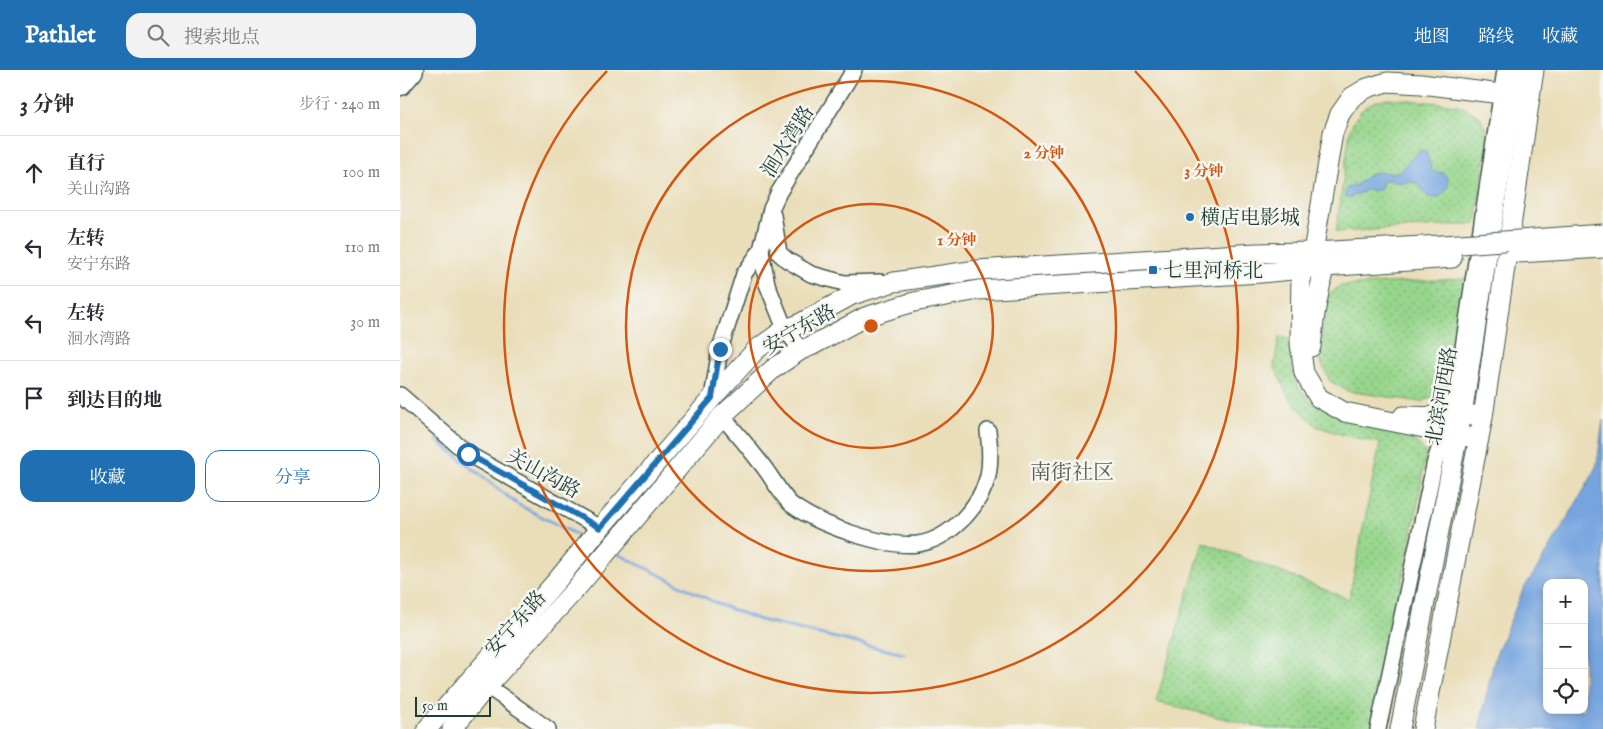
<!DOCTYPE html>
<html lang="zh">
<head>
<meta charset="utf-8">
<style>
  :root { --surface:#fff; --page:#f2f2f3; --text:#2b2b33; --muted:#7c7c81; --line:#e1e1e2; --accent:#1f6fb2 }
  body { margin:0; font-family:"IM FELL English","Noto Serif SC",serif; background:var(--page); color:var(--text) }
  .controls { position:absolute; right:15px; bottom:15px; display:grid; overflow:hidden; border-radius:10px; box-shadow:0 2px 8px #0003 }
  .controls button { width:45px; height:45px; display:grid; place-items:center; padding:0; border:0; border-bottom:1px solid var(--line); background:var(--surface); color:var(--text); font:25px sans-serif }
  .scale { position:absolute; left:15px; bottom:12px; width:76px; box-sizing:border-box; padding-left:5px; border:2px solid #1f3d34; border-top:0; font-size:14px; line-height:18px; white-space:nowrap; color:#1f3d34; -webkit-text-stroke:4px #f6f6f2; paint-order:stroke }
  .stop { position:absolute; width:15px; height:15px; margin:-11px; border:4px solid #1f6fb2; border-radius:50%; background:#fff }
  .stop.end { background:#1f6fb2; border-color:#fff; box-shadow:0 1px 5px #0008 }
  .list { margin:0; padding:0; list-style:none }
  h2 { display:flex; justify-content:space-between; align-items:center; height:65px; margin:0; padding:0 20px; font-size:21px }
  h2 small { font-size:16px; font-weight:400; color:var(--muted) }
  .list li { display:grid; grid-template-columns:32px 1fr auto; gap:15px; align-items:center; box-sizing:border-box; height:75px; padding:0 20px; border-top:1px solid var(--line) }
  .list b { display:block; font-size:19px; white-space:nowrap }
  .list p { margin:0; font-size:16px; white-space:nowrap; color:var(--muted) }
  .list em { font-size:16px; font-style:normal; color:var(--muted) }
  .actions { display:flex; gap:10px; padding:15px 20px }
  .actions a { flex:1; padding:11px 0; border:1px solid var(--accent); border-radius:15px; text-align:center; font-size:18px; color:var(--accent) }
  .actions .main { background:var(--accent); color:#fff }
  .icon { flex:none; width:28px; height:28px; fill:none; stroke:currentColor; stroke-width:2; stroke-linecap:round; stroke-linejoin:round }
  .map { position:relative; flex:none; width:1203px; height:659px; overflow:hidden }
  header { display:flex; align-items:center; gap:30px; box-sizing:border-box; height:70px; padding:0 25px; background:var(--accent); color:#fff }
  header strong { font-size:24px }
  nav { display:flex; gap:28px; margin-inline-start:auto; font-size:18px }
  .search { width:350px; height:45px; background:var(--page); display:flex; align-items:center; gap:12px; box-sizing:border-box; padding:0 18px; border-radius:15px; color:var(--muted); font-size:19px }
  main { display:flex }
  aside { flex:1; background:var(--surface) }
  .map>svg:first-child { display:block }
  .park { fill:url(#park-dots); stroke:#5b8a60 }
  .water { fill:#76a4df; stroke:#4a708a; fill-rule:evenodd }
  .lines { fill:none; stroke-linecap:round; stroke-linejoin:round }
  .stream { stroke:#76a4df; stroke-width:3 }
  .minor-casing { stroke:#3d5548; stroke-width:18 }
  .major-casing { stroke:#3d5548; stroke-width:21 }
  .highway-casing { stroke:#3d5548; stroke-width:25 }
  .minor { stroke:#fff; stroke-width:15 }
  .major { stroke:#fff; stroke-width:19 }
  .highway { stroke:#fff; stroke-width:22 }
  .major-bridge-casing { stroke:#3d5548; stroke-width:21; stroke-linecap:butt }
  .major-bridge { stroke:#fff; stroke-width:19 }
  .route { stroke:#1f6fb2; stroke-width:6 }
  .ring { fill:none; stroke:#d45610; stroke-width:2.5 }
  .poi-dot { fill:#1f6fb2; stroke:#f6f6f2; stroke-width:2 }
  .labels { text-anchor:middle; stroke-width:5; stroke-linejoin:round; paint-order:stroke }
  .street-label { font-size:20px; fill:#1f3d34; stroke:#f6f6f2 }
  .poi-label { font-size:20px; fill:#1f3d34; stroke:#f6f6f2; text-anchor:start }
  .neighbourhood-label { font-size:21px; fill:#5e5e55; stroke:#f6f6f2 }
  .centre { fill:#d45610; stroke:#f6f6f2; stroke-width:2.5 }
  .ring-label { font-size:15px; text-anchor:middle; font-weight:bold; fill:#d45610; stroke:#f6f6f2; stroke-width:5; stroke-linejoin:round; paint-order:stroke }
</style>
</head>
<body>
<header>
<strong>Pathlet</strong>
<div class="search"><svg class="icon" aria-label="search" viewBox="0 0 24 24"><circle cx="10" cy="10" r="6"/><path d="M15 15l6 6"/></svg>搜索地点</div>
<nav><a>地图</a><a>路线</a><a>收藏</a></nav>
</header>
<main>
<aside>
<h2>3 分钟<small>步行 · 240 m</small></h2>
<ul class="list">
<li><svg class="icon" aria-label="ahead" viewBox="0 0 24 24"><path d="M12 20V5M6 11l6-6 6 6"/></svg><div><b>直行</b><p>关山沟路</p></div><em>100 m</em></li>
<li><svg class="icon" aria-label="left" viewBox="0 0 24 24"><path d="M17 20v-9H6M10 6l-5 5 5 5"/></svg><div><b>左转</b><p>安宁东路</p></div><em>110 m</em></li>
<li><svg class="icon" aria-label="left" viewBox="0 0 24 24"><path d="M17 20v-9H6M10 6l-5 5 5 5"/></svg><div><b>左转</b><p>洄水湾路</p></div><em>30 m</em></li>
<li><svg class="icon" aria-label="arrive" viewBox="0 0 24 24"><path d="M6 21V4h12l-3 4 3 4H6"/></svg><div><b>到达目的地</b></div></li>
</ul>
<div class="actions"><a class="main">收藏</a><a>分享</a></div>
</aside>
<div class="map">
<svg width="1203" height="659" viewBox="0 0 1203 659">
  <defs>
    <pattern id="park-dots" width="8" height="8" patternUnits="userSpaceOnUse" patternTransform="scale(1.25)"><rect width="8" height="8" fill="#97d68c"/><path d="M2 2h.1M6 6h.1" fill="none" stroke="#7baf73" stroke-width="1.8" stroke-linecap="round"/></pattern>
  </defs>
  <rect width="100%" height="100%" fill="#f6f6f2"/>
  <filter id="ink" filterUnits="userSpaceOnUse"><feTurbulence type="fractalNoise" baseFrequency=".02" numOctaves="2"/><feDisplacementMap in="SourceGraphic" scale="10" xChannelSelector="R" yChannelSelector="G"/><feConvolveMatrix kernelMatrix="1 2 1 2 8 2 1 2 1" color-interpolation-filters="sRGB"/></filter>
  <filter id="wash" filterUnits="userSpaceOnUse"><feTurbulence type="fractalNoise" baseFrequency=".0096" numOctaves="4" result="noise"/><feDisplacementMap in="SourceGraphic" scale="20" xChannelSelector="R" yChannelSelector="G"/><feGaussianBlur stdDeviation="1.12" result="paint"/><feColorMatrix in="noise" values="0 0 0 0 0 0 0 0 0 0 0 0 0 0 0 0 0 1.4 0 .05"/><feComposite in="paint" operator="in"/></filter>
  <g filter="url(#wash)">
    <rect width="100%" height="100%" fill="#eadeba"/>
    <g class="park">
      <path d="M982 29H1000L1057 35 1069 40 1080 47 1087 63V78L1076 154 936 162 950 60C959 41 962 36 982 29Z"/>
      <polygon points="1068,208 1053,310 1042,323 1021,332 947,321 930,311 919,288 928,226 940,216"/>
      <polygon points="879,267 890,269 891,294 898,316 912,333 1005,360 1026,382 1016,444 972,659 868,659 756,632 803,472 949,529 980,373 946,366 916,356 889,328 874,296"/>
    </g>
    <g class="water">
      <path d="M1020 80 1026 81 1032 101C1036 102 1044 102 1046 106 1053 114 1043 129 1033 128 1024 127 1022 117 1016 113 1010 109 1006 114 1001 113 995 112 992 110 985 110L983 112 980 120H966L950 128 945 127 946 119 958 114 967 106 975 102 993 103 999 101Z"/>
      <path d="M1203 350V659H1079L1095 587 1123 520 1147 483 1192 406 1197 394ZM1147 513H1184V640H1147Z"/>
    </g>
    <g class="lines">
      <g class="stream">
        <polyline points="37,370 117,434 183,468"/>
        <polyline points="214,482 320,535 360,550 504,584"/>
      </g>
    </g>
  </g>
  <g filter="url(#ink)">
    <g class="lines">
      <defs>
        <g id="minor">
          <polyline points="373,145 379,183 387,190 411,204 444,213 480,212"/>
          <polyline points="401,280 385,259 367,214 361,180 371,139 379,122 454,0"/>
          <polyline points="0,325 68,384 200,458"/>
          <polyline points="312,328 320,279 344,204 361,180"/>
          <path d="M322 346C336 362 350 379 363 396 371 406 383 428 392 435 419 455 484 478 518 474 550 469 580 437 588 406 591 391 590 376 588 361"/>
          <polyline points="80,611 148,659"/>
          <polyline points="978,659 1035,391 1045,362 1060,297 1105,0"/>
        </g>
        <g id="major">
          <polyline points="913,182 933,63 940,44 952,27 967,18 987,12 1021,14 1125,27"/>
          <polyline points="901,200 900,274 904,303 919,328 944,342 1069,367"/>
          <polyline points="911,277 915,243 924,197"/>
          <polyline points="1003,346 1048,347 1062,344 1073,345"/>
          <polyline points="27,659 159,508 200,458 312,328 357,279 385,259 397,255 452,225 494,212 577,200 856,183 913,182 1060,174"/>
          <polyline points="52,659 87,616 175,520 322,346 373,299 401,280 411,276 465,247 514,232 578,220 861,203 924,197 1052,188"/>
          <polyline points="1000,659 1062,344 1116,0"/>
          <polyline points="1023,659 1083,347 1134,0"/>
        </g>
        <polyline id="highway" points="0,14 12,0"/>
      </defs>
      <use href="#minor" class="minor-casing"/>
      <use href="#major" class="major-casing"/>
      <use href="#highway" class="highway-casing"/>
      <use href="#minor" class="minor"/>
      <use href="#major" class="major"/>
      <use href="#highway" class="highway"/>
      <defs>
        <g id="major-bridge">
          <polyline points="1060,174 1203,164"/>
          <polyline points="1117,183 1203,178"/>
        </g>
      </defs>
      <use href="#major-bridge" class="major-bridge-casing"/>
      <use href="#major-bridge" class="major-bridge"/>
    </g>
  </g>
  <g class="lines" filter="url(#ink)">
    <polyline class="route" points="68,384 200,458 312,328 320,279"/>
  </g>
  <g class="ring">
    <circle cx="471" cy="256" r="122"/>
    <circle cx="471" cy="256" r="245"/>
    <path d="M735 1A367 367 0 1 1 207 1"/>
  </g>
  <g class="poi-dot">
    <circle cx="790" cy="147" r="5"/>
    <rect x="748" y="195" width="10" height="10" rx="2.5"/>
  </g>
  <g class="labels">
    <g class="street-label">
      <text transform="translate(387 71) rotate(-58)" y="7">洄水湾路</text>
      <text transform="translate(399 259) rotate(-30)" y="7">安宁东路</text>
      <text transform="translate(1041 326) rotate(-80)" y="7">北滨河西路</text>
      <text transform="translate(144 403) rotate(29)" y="7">关山沟路</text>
      <text transform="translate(115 553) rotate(-48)" y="7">安宁东路</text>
    </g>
    <g class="poi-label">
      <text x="800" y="154">横店电影城</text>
      <text x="763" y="207">七里河桥北</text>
    </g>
    <g class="neighbourhood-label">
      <text x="672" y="409">南街社区</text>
    </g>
  </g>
  <circle cx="471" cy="256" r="8" class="centre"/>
  <g class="ring-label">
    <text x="644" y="88">2 分钟</text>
    <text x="804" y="106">3 分钟</text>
    <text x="557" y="175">1 分钟</text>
  </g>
</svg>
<div class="controls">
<button>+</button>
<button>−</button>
<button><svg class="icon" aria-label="locate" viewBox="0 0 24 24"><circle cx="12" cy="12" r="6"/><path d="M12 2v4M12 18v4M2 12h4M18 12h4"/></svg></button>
</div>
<div class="scale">50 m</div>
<div class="stop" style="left:68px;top:384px"></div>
<div class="stop end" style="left:320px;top:279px"></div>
</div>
</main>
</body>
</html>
